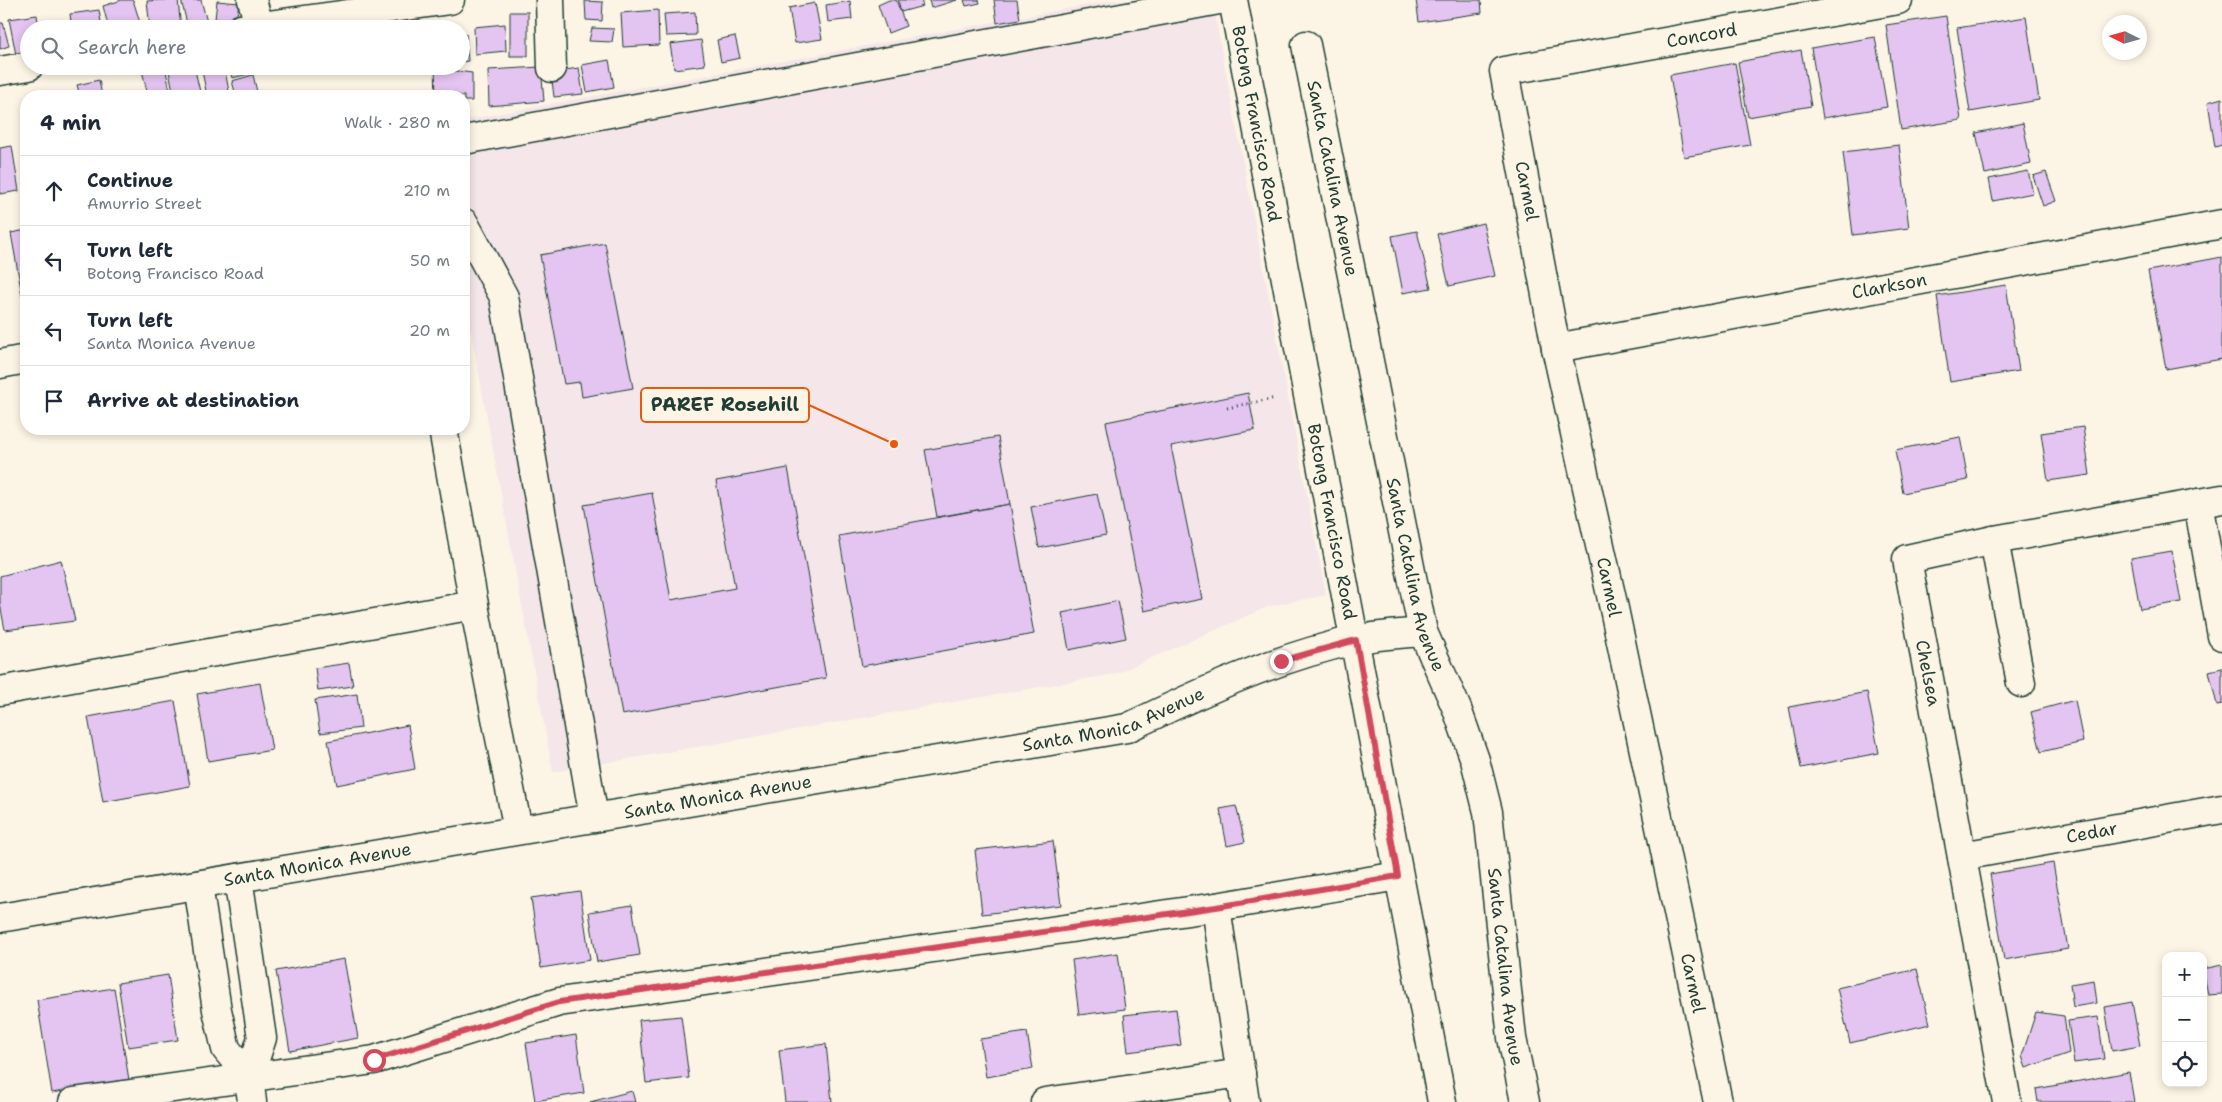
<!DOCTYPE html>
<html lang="en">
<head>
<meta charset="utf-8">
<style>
  :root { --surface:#fff; --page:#f6f6f7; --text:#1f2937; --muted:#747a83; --line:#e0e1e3 }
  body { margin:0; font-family:"Shantell Sans",sans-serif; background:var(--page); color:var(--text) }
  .controls { position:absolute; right:15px; bottom:15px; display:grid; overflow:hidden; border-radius:10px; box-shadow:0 2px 8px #0003 }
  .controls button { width:45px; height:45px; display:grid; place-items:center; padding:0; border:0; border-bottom:1px solid var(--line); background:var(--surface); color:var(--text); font:25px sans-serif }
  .compass { position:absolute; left:2102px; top:15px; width:45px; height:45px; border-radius:50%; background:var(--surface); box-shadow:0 2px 8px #0003; rotate:275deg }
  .stop { position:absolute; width:15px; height:15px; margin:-11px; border:4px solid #d1495b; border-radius:50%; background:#fff }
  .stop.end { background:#d1495b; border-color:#fff; box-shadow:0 1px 5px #0008 }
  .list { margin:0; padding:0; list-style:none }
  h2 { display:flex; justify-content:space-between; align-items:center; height:65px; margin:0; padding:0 20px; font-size:21px }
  h2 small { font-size:16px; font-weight:400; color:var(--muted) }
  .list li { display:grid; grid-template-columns:32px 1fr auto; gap:15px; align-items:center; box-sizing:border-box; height:70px; padding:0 20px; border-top:1px solid var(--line) }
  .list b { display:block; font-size:19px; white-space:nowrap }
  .list p { margin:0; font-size:16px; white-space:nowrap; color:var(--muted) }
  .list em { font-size:16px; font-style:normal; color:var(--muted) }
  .icon { flex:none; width:28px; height:28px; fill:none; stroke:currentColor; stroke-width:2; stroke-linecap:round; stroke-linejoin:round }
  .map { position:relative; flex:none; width:2222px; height:1102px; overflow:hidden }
  .search { position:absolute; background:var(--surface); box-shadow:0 2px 8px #0003; left:20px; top:20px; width:450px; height:55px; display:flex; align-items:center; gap:12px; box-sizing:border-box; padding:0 18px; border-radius:28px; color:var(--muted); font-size:19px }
  .panel { position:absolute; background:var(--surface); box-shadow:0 2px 8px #0003; left:20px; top:90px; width:450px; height:345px; border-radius:20px }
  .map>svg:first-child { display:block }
  .built { fill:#f5e6e9 }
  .building { fill:#e4c4f1; stroke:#1f3d34 }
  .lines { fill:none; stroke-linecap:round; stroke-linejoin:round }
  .minor-casing { stroke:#1f3d34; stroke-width:31 }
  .path { stroke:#1f3d34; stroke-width:3; stroke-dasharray:1 4; stroke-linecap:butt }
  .minor { stroke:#fcf5e5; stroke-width:28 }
  .route { stroke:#d1495b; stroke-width:6 }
  .labels { text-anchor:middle; stroke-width:5; stroke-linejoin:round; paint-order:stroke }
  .street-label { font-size:18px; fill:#1f3d34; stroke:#fcf5e5 }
  .leader { fill:none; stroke:#e8590c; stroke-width:2 }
  .callout-dot { fill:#e8590c; stroke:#fcf5e5; stroke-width:2 }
  .callout { fill:#fcf5e5; stroke:#e8590c; stroke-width:2 }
  .callout-label { font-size:19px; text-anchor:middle; font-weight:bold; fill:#1f3d34 }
</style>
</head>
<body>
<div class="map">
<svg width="2222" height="1102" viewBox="0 0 2222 1102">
  <rect width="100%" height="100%" fill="#fcf5e5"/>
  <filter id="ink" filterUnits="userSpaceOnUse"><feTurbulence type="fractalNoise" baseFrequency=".02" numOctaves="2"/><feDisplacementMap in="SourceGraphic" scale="10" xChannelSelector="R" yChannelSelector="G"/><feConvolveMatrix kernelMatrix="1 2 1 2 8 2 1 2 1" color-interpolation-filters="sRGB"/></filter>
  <g filter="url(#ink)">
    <polygon class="built" points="1114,0 1212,0 1326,595 1270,606 1115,674 553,772 464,294 464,120"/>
    <g class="building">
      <polygon points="122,0 133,0 142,29 109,29 103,6"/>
      <polygon points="160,0 178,0 181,29 150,29 147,1"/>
      <polygon points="181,0 201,0 207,22 188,27"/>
      <polygon points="889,0 896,0 906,26 888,33 878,5"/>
      <polygon points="898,0 921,0 923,6 901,12"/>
      <polygon points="929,0 957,0 931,8"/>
      <polygon points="964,0 979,0 980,3 966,6"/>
      <polygon points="994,0 1017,0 1020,19 997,23"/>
      <polygon points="1416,0 1481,0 1482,13 1419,22"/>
      <polygon points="217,1 239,3 236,21 215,19"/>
      <polygon points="585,1 603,2 602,21 586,20"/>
      <polygon points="850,1 852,19 828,22 826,5"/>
      <polygon points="815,3 822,39 795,43 789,8"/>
      <polygon points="99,10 102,29 72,29 70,14"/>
      <polygon points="658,10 659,45 623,47 621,13"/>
      <rect x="510" y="12" width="18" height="44"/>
      <polygon points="695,12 696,35 666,36 664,14"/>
      <polygon points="37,15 39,29 29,29 29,57 17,60 9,19"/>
      <polygon points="1946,16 1961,120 1901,130 1886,25"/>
      <polygon points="2026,17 2039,100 1970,112 1957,28"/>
      <polygon points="0,23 3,23 9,46 0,49"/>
      <polygon points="505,24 506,51 475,54 474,27"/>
      <polygon points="592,28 614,29 612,42 589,41"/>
      <polygon points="461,34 466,34 468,61 461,62"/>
      <polygon points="735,36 740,58 721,62 717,40"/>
      <polygon points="1875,37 1887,107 1823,118 1811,48"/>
      <polygon points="701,40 705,65 674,69 670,44"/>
      <polygon points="1801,50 1811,106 1748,117 1738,62"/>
      <polygon points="609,60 614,87 587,92 582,65"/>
      <polygon points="1735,63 1750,145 1684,157 1670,75"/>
      <polygon points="141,66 165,66 171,96 148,96"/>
      <polygon points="168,66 194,66 201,96 174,96"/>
      <polygon points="201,66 224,66 230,96 207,96"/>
      <polygon points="229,66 251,66 253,73 232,78"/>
      <polygon points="541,67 544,101 489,106 488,70"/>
      <polygon points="435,68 472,73 472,101 464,101 464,96 436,96"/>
      <polygon points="579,68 583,94 554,97 551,72"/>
      <polygon points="253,75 258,96 236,96 232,81"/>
      <polygon points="99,80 102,96 80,96 77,85"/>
      <polygon points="2222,98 2222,145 2215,147 2208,102"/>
      <polygon points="2023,123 2031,164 1985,174 1976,133"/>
      <polygon points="1899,145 1909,228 1853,235 1843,152"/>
      <polygon points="12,146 19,191 0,194 0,148"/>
      <polygon points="2028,171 2033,193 1993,201 1989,179"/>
      <polygon points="2046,172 2056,201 2043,206 2033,176"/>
      <polygon points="1483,223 1495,276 1449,286 1437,234"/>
      <polygon points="26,230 26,312 25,312 11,233"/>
      <polygon points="1417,231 1431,288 1403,293 1392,236"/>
      <polygon points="605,243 633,388 582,397 580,382 564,384 540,255"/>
      <polygon points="2222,257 2222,359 2166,369 2148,271"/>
      <polygon points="2006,285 2019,371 1950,382 1937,296"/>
      <polygon points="1248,393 1255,430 1171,446 1202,599 1144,611 1106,422"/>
      <polygon points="2083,427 2090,475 2048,481 2041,433"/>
      <polygon points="998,437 1010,504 937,517 925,450"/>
      <polygon points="1960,437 1968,480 1903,493 1895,450"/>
      <polygon points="788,468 826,678 622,715 584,505 652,493 671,600 735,588 716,481"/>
      <polygon points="1097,494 1106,535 1039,548 1031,507"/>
      <polygon points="1010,504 1034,634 862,666 839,536"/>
      <polygon points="2172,551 2181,602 2140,609 2131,558"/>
      <polygon points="61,560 75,621 5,630 0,604 0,576"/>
      <polygon points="1118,601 1126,638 1069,650 1062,613"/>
      <polygon points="349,663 353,686 318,691 315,668"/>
      <polygon points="2222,668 2222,704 2217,705 2209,671"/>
      <polygon points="260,683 272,750 208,761 197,694"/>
      <polygon points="1867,692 1879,753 1801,768 1789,707"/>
      <polygon points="357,694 361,728 320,733 315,700"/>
      <polygon points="2075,700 2083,742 2041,752 2031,712"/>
      <polygon points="175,701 190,786 103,802 88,717"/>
      <polygon points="408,725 415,769 337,785 328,741"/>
      <polygon points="1236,806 1245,842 1227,846 1220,809"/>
      <polygon points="1053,841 1061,905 982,914 975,850"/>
      <polygon points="2053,863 2068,949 2004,960 1990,874"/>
      <polygon points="580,891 590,960 541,968 531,898"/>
      <polygon points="632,905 640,955 597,962 589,912"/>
      <polygon points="1118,953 1125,1009 1079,1015 1072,960"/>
      <polygon points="344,959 358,1038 290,1051 276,971"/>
      <polygon points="2222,965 2222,994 2208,995 2203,969"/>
      <polygon points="1917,969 1930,1024 1850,1043 1837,988"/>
      <polygon points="168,975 178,1040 128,1047 118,983"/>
      <polygon points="2094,980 2097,1003 2073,1007 2070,984"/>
      <polygon points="114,988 129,1080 52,1093 37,1000"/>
      <polygon points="2132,1002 2140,1046 2112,1051 2105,1007"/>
      <polygon points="1176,1009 1181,1045 1128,1052 1124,1015"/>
      <polygon points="2036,1012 2064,1016 2069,1053 2026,1068 2022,1056"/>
      <polygon points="681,1016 689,1078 646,1083 639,1020"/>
      <polygon points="2098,1017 2104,1059 2074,1063 2068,1021"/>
      <polygon points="1027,1032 1033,1069 986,1077 980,1039"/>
      <polygon points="576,1035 584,1093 535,1101 526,1043"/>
      <polygon points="826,1044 832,1102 785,1102 779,1050"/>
      <polygon points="2129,1072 2134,1102 2038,1102 2036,1089"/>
      <polygon points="632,1091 635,1102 590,1102"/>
    </g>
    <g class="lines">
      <defs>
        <g id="minor">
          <polyline points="252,0 259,25"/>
          <polyline points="550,0 552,68"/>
          <path id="s1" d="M1233 0 1442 1102"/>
          <polyline points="240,29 450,0"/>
          <path id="s2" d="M1306 45 1423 632 1457 709 1475 760 1488 812 1512 1038 1525 1102"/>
          <polyline points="0,71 29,66"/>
          <polyline points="464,140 1219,0"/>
          <polyline points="464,223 504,297 594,818"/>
          <path id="s3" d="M1556 348 2222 224"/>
          <polyline points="0,364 26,359"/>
          <polyline points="443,429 474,605 518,830"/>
          <polyline points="2198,503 2222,636"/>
          <polyline points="1994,540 2021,683"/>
          <polyline points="0,691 474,605"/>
          <path id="s4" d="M1962 856 2222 809"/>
          <polyline points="238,878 262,1038 249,1077 252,1102"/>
          <polyline points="198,885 217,1010 226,1049 249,1077"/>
          <polyline points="1216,907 1245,1102"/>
          <path id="s5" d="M0 918 1127 728C1201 692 1275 658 1355 640 1377 635 1400 634 1423 632"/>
          <polyline points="73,1102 374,1060 559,1002 1216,907 1398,876"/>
          <polyline points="1045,1102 1241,1073"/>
          <path id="s6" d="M1718 1102 1613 604 1556 348 1504 71 1898 0"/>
          <polyline points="2007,1102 1907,559 1994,540 2222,499"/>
        </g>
      </defs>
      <use href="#minor" class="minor-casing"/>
      <polyline class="path" points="1227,408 1276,398"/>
      <use href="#minor" class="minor"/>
    </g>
  </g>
  <g class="lines" filter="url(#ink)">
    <polyline class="route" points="374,1060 559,1002 1216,907 1398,876 1356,640 1281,661"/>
  </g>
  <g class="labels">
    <g class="street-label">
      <text dy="6" stroke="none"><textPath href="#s6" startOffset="1254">Concord</textPath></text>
      <text dy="6" stroke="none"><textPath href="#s1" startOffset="126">Botong Francisco Road</textPath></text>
      <text dy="6" stroke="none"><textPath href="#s2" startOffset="136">Santa Catalina Avenue</textPath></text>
      <text transform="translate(1527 191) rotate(79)" y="6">Carmel</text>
      <text dy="6" stroke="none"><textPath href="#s3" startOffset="339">Clarkson</textPath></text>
      <text dy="6" stroke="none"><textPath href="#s1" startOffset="531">Botong Francisco Road</textPath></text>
      <text dy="6" stroke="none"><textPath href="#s2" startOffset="541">Santa Catalina Avenue</textPath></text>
      <text transform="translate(1609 587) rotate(78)" y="6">Carmel</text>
      <text transform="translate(1928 673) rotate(79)" y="6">Chelsea</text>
      <text dy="6" stroke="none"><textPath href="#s5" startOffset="1132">Santa Monica Avenue</textPath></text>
      <text dy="6" stroke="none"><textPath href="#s5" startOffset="728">Santa Monica Avenue</textPath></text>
      <text dy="6" stroke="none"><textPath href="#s4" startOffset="132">Cedar</textPath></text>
      <text dy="6" stroke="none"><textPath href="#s5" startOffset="322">Santa Monica Avenue</textPath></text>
      <text dy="6" stroke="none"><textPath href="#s2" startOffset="946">Santa Catalina Avenue</textPath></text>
      <text transform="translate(1693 983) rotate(78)" y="6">Carmel</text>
    </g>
  </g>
  <path class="leader" d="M894 444L809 405"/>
  <circle class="callout-dot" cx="894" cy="444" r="5"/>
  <rect class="callout" x="641" y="388" width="168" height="34" rx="5"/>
  <g class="callout-label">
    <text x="725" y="411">PAREF Rosehill</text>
  </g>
</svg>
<div class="controls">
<button>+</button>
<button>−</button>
<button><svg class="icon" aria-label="locate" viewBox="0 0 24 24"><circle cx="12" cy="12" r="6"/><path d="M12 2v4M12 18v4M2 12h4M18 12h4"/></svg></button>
</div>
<svg class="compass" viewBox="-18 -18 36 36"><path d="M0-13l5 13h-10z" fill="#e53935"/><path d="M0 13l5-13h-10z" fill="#747a83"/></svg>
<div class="stop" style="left:374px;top:1060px"></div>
<div class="stop end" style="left:1281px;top:661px"></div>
<div class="search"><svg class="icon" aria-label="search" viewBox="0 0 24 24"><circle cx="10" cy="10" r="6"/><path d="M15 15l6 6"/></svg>Search here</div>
<section class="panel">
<h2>4 min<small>Walk · 280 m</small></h2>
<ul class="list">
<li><svg class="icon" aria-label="ahead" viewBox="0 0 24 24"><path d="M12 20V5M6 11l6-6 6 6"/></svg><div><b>Continue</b><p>Amurrio Street</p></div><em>210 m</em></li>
<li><svg class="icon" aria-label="left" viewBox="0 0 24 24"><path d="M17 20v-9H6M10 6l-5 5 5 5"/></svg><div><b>Turn left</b><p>Botong Francisco Road</p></div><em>50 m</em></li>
<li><svg class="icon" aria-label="left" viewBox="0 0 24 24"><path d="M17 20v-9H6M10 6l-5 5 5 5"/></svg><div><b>Turn left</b><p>Santa Monica Avenue</p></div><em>20 m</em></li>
<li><svg class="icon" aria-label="arrive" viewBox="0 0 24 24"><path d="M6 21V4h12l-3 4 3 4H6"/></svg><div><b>Arrive at destination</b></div></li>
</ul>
</section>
</div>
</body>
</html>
